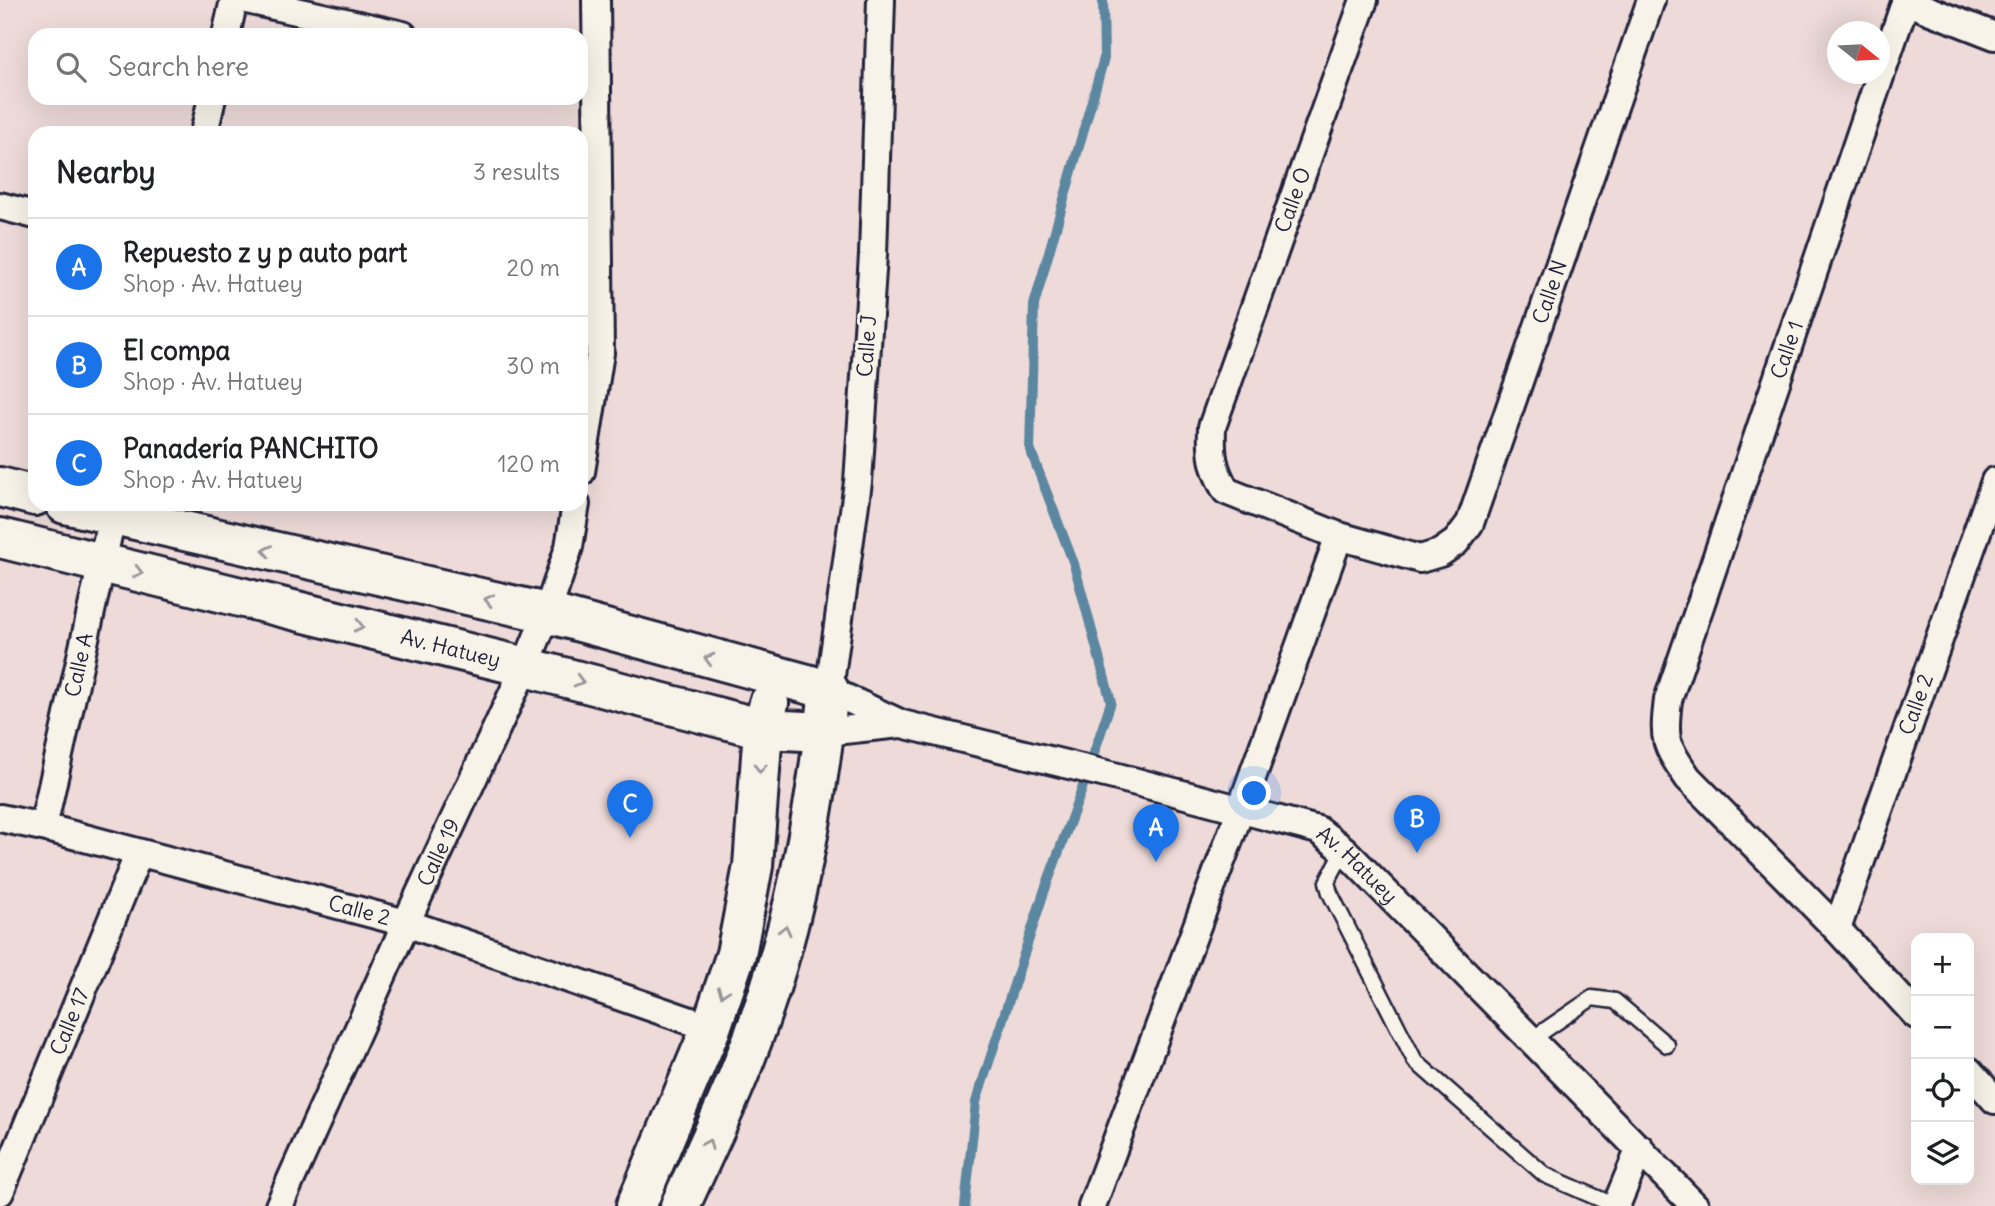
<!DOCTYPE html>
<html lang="en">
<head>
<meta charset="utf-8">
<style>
  :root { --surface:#fff; --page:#f2f2f2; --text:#202124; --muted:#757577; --line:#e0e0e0; --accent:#1a73e8 }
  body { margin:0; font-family:Delius,sans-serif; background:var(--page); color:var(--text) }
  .controls { position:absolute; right:21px; bottom:21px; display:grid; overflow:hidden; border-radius:14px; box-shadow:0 7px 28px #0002 }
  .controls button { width:63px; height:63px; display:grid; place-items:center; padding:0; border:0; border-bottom:2px solid var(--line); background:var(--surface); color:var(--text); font:35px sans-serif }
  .compass { position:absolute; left:1827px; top:21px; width:63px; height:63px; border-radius:50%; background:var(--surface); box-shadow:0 7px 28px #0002; rotate:108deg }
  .you { position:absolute; left:1255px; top:794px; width:24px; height:24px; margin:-18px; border:5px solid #fff; border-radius:50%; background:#1a73e8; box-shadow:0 0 0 10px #1a73e833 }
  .badge { display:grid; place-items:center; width:46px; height:46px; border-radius:50%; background:var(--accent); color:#fff; font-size:23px; font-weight:700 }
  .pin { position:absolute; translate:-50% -58px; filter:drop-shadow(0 2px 4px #0008) }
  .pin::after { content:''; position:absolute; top:37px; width:24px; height:21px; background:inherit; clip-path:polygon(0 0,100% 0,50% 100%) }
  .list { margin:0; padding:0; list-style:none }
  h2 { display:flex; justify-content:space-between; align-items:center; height:91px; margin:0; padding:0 28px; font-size:30px }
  h2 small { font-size:23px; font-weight:400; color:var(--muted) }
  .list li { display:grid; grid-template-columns:46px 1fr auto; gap:21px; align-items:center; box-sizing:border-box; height:98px; padding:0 28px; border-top:2px solid var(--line) }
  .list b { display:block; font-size:26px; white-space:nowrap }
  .list p { margin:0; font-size:23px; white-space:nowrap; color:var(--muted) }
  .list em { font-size:23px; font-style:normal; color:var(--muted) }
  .icon { flex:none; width:38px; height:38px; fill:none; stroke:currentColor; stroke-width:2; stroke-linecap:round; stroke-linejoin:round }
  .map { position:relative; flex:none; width:1995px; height:1206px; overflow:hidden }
  .search { position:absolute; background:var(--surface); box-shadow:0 7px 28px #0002; left:28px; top:28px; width:560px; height:77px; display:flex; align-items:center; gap:18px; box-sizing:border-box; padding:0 24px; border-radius:21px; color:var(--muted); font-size:26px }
  .panel { position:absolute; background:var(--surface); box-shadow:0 7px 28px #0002; left:28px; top:126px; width:560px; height:385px; border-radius:21px }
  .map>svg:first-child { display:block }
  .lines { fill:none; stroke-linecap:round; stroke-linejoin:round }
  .stream { stroke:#5c87a0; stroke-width:10 }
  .service-casing { stroke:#22223b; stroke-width:19 }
  .minor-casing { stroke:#22223b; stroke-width:32 }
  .secondary-casing { stroke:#22223b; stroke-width:44 }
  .service { stroke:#f7f3e8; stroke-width:14 }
  .minor { stroke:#f7f3e8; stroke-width:26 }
  .secondary { stroke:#f7f3e8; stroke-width:38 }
  .oneway { stroke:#97959a }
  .labels { text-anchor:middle; stroke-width:6; stroke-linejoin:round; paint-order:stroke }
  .street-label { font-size:21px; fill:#22223b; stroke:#f7f3e8 }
</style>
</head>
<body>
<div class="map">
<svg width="1995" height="1206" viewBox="0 0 1995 1206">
  <rect width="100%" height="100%" fill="#eddad9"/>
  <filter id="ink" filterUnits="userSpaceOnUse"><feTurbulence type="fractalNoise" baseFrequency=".0143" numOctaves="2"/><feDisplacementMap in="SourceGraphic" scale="14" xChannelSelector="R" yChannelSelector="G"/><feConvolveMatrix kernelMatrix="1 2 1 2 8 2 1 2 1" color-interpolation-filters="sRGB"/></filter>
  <g filter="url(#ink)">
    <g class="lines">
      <polyline class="stream" points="965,1206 976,1102 1044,892 1082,789 1111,702 1074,564 1030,449 1034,305 1104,58 1103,0"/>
      <defs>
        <g id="service">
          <polyline points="1344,850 1327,882 1330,893 1415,1061 1545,1175 1616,1206"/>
          <polyline points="1532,1039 1592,998 1615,1001 1667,1045"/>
        </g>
        <g id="minor">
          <polyline points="247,0 403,35"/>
          <path id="s1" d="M881 0 873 255 858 482 829 690 902 724 1114 776 1318 830 1344 850 1695 1206"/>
          <path id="s2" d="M1364 0 1212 427C1211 454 1212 467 1226 491L1339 536 1420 559 1440 553 1456 542 1470 523 1651 0"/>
          <path d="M1906 0 1668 700C1663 741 1665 744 1688 778L1837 929 1916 1015"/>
          <polyline points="1905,1 1995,36"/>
          <polyline points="226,35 234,0"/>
          <polyline points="204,133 212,98"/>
          <polyline points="0,206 35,215"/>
          <polyline points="581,472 600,353 596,0"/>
          <polyline points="825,732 900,724"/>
          <path id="s3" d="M0 818 43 827 406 923 711 1028"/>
          <path id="s4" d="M43 827 115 504"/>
          <path id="s5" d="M1837 929 1995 481"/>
          <polyline points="1969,1071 1995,1100"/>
          <path id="s6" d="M0 1192 139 853"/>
          <path id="s7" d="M279 1206 406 923 525 667 547 613 569 547 576 504"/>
          <polyline points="1092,1206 1240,811 1339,536"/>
          <polyline points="1616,1206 1640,1148"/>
        </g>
        <g id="secondary">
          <polyline points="0,487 35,496"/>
          <path d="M65 504 547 613 829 690C816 814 791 943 745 1059 726 1109 702 1157 680 1206"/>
          <path id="s8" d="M0 538 525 667 763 729 825 732"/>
          <polyline points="636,1206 711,1028 736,954 753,866 763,729 769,703"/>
        </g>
      </defs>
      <use href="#service" class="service-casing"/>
      <use href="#minor" class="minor-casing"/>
      <use href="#secondary" class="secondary-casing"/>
      <use href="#service" class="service"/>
      <use href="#minor" class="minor"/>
      <use href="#secondary" class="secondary"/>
    </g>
    <defs><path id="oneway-chevron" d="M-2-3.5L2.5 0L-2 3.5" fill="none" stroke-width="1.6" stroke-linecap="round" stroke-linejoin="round" transform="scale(1.75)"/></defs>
    <g class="oneway">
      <use href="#oneway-chevron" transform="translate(267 551) rotate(-167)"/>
      <use href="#oneway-chevron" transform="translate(138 572) rotate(14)"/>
      <use href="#oneway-chevron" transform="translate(489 600) rotate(-167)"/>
      <use href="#oneway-chevron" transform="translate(359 626) rotate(14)"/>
      <use href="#oneway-chevron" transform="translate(709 659) rotate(-164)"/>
      <use href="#oneway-chevron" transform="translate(579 681) rotate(15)"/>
      <use href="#oneway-chevron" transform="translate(760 768) rotate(94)"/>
      <use href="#oneway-chevron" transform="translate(785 930) rotate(-76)"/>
      <use href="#oneway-chevron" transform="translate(723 992) rotate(109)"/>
      <use href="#oneway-chevron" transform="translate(708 1144) rotate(-66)"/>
    </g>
  </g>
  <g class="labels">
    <g class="street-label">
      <text transform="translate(1293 200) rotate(-70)" y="7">Calle O</text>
      <text dy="7" stroke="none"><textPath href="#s2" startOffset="1034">Calle N</textPath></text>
      <text transform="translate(867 346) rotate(-86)" y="7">Calle J</text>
      <text transform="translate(1787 350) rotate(-71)" y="7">Calle 1</text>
      <text dy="7" stroke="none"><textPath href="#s8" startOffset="464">Av. Hatuey</textPath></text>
      <text dy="7" stroke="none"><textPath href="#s4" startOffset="166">Calle A</textPath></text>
      <text dy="7" stroke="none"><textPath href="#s5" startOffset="238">Calle 2</textPath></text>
      <text dy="7" stroke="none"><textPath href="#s7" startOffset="388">Calle 19</textPath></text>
      <text dy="7" stroke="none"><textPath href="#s1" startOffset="1255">Av. Hatuey</textPath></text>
      <text dy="7" stroke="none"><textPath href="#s3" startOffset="371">Calle 2</textPath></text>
      <text dy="7" stroke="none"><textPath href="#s6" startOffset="184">Calle 17</textPath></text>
    </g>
  </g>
</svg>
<div class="controls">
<button>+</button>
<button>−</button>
<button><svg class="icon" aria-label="locate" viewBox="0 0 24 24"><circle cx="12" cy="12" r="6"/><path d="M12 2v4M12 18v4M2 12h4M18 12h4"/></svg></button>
<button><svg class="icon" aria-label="layers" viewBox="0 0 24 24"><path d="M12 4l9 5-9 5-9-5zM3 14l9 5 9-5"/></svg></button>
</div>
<svg class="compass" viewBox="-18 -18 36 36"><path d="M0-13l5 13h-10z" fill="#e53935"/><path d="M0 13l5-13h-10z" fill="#757577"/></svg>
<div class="you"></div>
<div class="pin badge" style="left:1156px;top:862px">A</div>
<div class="pin badge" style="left:1417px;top:853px">B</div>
<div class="pin badge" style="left:630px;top:838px">C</div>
<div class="search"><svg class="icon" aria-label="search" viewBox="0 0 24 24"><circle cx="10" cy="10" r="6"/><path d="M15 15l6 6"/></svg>Search here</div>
<section class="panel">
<h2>Nearby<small>3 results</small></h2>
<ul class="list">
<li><span class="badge">A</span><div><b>Repuesto z y p auto part</b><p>Shop · Av. Hatuey</p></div><em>20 m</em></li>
<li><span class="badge">B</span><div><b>El compa</b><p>Shop · Av. Hatuey</p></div><em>30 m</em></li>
<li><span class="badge">C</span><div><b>Panadería PANCHITO</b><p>Shop · Av. Hatuey</p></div><em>120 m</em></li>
</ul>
</section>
</div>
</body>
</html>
